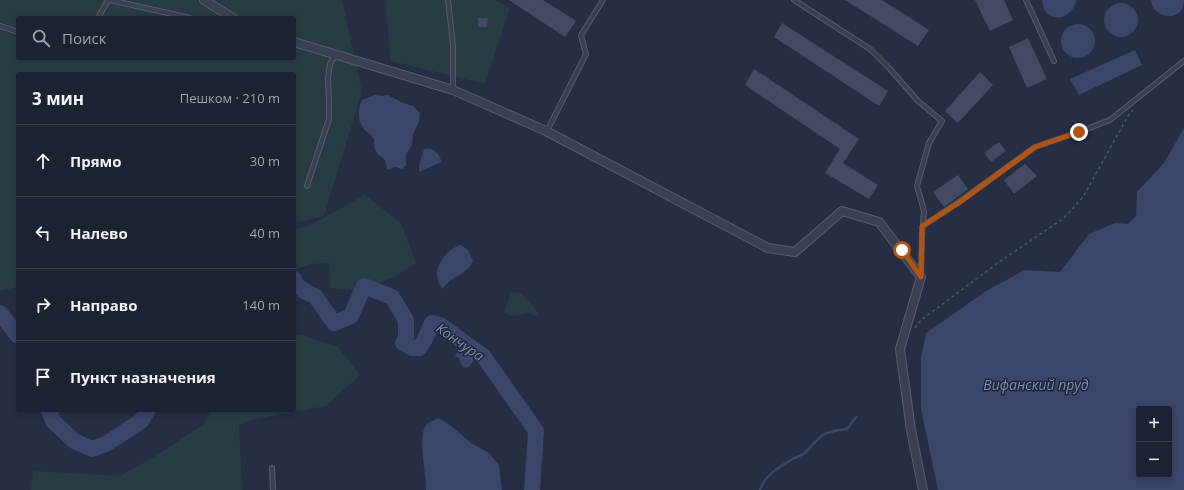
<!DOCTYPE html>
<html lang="ru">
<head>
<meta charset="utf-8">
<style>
  :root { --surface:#1c2232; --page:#292f3e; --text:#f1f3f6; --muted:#a0a4ac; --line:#3a3f4d }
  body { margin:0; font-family:"Open Sans",sans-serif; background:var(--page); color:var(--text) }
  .controls { position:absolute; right:12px; bottom:12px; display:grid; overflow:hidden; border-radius:4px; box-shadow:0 2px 6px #0003 }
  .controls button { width:36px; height:36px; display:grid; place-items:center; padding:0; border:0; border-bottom:1px solid var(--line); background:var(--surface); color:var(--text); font:20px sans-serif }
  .stop { position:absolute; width:12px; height:12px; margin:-9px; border:3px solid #b45309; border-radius:50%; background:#fff }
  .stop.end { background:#b45309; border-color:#fff; box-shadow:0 1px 4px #0008 }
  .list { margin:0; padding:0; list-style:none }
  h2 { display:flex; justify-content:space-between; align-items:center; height:52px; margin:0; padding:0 16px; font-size:17px }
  h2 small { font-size:13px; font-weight:400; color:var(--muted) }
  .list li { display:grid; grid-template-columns:26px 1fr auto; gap:12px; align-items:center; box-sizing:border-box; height:72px; padding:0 16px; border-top:1px solid var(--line) }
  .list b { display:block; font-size:15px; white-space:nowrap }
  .list em { font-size:13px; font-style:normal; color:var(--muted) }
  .icon { flex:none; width:22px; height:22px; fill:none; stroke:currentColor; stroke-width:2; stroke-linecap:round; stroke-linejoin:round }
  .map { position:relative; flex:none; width:1184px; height:490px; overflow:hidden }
  .search { position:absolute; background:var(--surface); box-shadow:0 2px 6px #0003; left:16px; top:16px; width:280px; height:44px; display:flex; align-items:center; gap:10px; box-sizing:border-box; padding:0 14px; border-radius:4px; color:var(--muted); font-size:15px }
  .panel { position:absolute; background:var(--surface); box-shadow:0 2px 6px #0003; left:16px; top:72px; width:280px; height:340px; border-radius:4px }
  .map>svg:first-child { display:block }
  .green { fill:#283c44; fill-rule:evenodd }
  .water { fill:#3a466a; fill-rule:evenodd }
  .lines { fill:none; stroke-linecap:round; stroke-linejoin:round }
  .stream { stroke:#3a466a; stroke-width:2.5 }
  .river { stroke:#3a466a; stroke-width:16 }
  .building { fill:#424b63 }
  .service-casing { stroke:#565c6d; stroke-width:6 }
  .minor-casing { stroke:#565c6d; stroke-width:10 }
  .path { stroke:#475961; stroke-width:1.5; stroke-dasharray:3 3; stroke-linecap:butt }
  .service { stroke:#3b4153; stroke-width:4 }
  .minor { stroke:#3b4153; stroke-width:8 }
  .route { stroke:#b45309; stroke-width:5 }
  .labels { text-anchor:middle; stroke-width:3; stroke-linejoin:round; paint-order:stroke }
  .water-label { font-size:14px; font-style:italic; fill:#7f8db4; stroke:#1f2538 }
</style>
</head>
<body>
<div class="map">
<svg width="1184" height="490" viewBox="0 0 1184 490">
  <rect width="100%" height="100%" fill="#262e43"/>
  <g class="green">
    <path d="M0 0H342L362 91 324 216 294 223V74H18V287L0 291ZM18 18H294V58H18Z"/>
    <polygon points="385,0 495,0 510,8 485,84 391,61"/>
    <polygon points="365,195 401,223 416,263 396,276 360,291 330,288 329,263 311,264 294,270 294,229 309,226"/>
    <polygon points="511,292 521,293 537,311 539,317 529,313 512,316 504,313"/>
    <polygon points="294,335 303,335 338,347 360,375 326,406 251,420 239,425 242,490 31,490 33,471 120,476 159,454 204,424 211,410 294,410"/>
  </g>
  <g class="water">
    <path d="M1042 0H1076V1C1071 24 1042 22 1042 0Z"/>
    <path d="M1151 0H1184C1184 22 1154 21 1151 0Z"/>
    <circle cx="1121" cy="20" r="17"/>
    <circle cx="1078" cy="41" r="17"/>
    <polygon points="1135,50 1142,65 1079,95 1070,79"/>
    <path d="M375 95 382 96 388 95 401 102 413 106 420 113 419 122 413 134 412 145 406 154V166L402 169 395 167 387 170 385 160C380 156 375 153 374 145 374 143 374 141 374 139 372 134 368 134 365 130 357 121 357 110 362 100Z"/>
    <path d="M1184 128V490H938L921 409V358L926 333 986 291 1025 270 1060 272 1089 234 1115 223 1128 224 1136 216 1137 192 1164 163ZM1139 409H1169V475H1139Z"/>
    <path d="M424 149C426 149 429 148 431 149 437 151 441 157 441 162L419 172V166Z"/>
    <path d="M461 245 468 250 473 261C469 270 463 273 454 278 450 280 446 285 442 289 441 286 438 283 438 280 434 269 443 255 452 249 455 247 458 246 461 245Z"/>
    <path d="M457 352 471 355 474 360C468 371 462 370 459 358L455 356Z"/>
    <path d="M438 418 450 425 471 443 489 453 499 465 502 490H426C427 475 416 436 427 424 429 422 435 420 438 418Z"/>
  </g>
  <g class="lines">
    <path class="stream" d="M760 490C764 476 779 467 791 460 795 457 801 456 805 453 811 447 816 440 823 435 830 431 839 430 847 429L856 417"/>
    <g class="river">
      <polyline points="294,279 295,284 306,292 315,296 334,323 351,316 364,286 392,297 406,320 406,337 403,343 412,348 419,348 424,341 432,323 442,326 484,357 536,431 532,490"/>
      <polyline points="0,313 18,336"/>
      <polyline points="49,410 53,421 74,441 92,449 106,444 141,421 148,410"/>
    </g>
  </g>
  <g class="building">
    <polygon points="509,0 543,0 576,21 565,37"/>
    <polygon points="845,0 882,0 929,30 918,46"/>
    <polygon points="975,0 1004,0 1013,20 990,31"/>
    <polygon points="478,18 488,18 487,27 478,27"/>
    <polygon points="782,23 888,91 879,106 774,37"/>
    <polygon points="1028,38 1047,79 1027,88 1009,47"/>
    <polygon points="754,69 859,139 843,163 878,185 869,199 825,173 840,149 745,85"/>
    <polygon points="980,72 993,85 958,123 945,111"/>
    <polygon points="999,142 1006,151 991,162 984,153"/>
    <polygon points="1025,164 1037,176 1014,194 1004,180"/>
    <polygon points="958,175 968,189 944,207 933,192"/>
  </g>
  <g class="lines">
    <defs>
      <g id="service">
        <polyline points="110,0 190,18"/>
        <polyline points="448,0 453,45 453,90"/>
        <polyline points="794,0 870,49 890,69 918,101 942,121 929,143 917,186 924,211 922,237 921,274"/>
        <polyline points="1026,0 1054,61"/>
        <polyline points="98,18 108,0"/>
        <polyline points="0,26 18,32"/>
        <polyline points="547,131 586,54 581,35 603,0"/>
        <polyline points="307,186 329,119 329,101 328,78 330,64 336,54"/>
        <polyline points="923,226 959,202 1035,147 1079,132 1110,120 1184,61"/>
        <polyline points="272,468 273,490"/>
      </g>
      <g id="minor">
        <polyline points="204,0 233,18"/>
        <polyline points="294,42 453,90 546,131 768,248 795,252 842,211 879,222 921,277 900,349 911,430 923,490"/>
      </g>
    </defs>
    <use href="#service" class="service-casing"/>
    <use href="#minor" class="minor-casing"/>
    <polyline class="path" points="915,328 921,320 1002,260 1064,218 1083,197 1128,116 1133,110"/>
    <use href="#service" class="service"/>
    <use href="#minor" class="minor"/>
  </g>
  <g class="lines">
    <polyline class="route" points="902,250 921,277 922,226 960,202 1035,147 1079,132"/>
  </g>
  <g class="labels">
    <g class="water-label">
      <text transform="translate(460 342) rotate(35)" y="5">Кончура</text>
      <text x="1036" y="390">Вифанский пруд</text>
    </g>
  </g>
</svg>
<div class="controls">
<button>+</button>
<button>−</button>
</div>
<div class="stop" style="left:902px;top:250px"></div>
<div class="stop end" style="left:1079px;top:132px"></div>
<div class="search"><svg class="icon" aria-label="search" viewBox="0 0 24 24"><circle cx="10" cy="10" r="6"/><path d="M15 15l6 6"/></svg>Поиск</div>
<section class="panel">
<h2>3 мин<small>Пешком · 210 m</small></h2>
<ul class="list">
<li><svg class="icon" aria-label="ahead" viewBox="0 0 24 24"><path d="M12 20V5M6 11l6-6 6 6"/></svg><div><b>Прямо</b></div><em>30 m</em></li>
<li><svg class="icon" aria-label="left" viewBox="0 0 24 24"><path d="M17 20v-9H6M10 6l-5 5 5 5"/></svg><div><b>Налево</b></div><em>40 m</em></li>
<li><svg class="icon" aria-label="right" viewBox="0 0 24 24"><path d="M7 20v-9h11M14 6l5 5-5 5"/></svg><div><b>Направо</b></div><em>140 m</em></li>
<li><svg class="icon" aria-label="arrive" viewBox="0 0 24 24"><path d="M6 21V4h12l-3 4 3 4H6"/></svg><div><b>Пункт назначения</b></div></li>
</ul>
</section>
</div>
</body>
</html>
